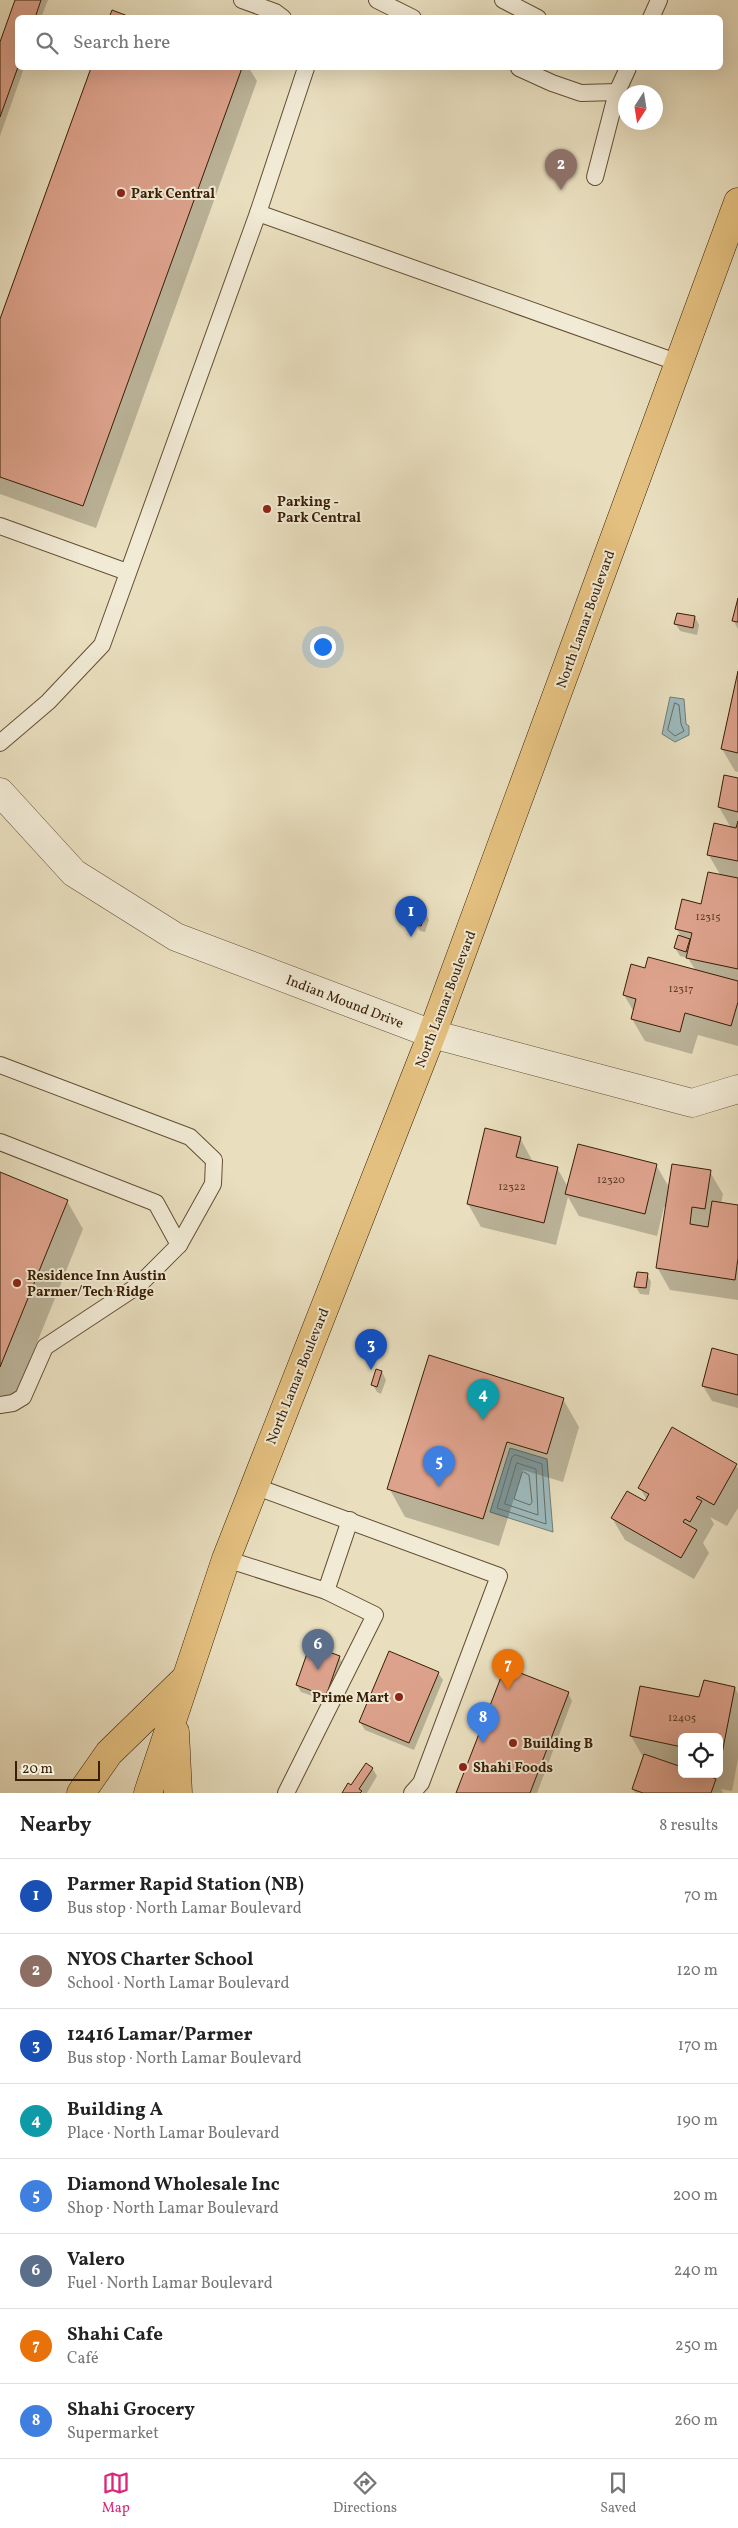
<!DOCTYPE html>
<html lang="en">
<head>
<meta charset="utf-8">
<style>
  :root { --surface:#fff; --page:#f2f2f2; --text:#222; --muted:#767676; --line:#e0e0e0; --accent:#db2777 }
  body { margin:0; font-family:Vollkorn,serif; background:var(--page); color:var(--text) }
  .controls { position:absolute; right:15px; bottom:15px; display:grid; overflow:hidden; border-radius:8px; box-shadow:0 5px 20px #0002 }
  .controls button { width:45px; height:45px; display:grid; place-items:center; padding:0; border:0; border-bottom:1px solid var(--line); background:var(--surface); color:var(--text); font:25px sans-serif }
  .compass { position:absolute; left:618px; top:85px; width:45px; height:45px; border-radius:50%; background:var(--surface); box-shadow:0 5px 20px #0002; rotate:192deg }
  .scale { position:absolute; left:15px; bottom:12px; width:85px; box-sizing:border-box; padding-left:5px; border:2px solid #371e05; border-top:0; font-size:14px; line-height:18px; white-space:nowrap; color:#371e05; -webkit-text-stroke:4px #f1ead5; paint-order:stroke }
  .you { position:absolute; left:322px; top:646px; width:18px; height:18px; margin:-12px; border:4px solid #fff; border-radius:50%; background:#1a73e8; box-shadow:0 0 0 8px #1a73e833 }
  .badge { display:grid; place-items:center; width:32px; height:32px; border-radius:50%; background:var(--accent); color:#fff; font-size:16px; font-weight:700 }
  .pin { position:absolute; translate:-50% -41px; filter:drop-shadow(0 1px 2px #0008) }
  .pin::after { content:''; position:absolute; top:26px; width:18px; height:15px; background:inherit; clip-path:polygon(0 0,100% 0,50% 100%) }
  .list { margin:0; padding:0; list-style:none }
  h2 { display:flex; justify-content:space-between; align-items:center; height:65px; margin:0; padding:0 20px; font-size:21px }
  h2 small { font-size:16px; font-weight:400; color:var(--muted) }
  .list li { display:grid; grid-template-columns:32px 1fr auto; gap:15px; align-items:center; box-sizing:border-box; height:75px; padding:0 20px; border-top:1px solid var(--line) }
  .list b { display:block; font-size:19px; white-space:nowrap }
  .list p { margin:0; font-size:16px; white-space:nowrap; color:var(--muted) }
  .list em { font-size:16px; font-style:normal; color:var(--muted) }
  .icon { flex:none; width:28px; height:28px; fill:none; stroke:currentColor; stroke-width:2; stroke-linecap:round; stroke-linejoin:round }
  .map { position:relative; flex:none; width:738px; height:1793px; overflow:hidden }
  .search { position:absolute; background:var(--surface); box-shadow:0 5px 20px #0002; left:15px; right:15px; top:15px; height:55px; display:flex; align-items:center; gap:12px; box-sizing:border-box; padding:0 18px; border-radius:8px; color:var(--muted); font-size:19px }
  .sheet { height:665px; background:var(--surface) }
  nav { display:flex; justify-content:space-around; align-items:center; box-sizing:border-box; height:70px; border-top:1px solid var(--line); background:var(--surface); font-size:14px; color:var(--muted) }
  nav a { display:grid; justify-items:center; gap:2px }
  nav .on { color:var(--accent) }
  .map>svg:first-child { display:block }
  .water { fill:#9cbabd; stroke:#747c73 }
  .shadow { fill:#0003; fill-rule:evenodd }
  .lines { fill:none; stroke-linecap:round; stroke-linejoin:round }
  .shore { stroke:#6a6c61; stroke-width:1 }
  .building { fill:#dda28c; stroke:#371e05 }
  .lane-casing { stroke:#644e34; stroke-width:18 }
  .street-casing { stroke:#644e34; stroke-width:29 }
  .primary-casing { stroke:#371e05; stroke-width:29 }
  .lane { stroke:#f1ead5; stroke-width:16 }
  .street { stroke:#f1ead5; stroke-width:28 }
  .primary { stroke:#e4c080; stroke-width:28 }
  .poi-dot { fill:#8f2418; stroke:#f1ead5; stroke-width:2 }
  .labels { text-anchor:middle; stroke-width:4; stroke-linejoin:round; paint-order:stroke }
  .number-label { font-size:11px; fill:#603f27 }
  .poi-label { font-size:14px; font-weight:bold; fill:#371e05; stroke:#f1ead5; text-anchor:start }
  .street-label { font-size:14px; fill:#371e05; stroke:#f1ead5 }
</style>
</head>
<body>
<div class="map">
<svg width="738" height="1793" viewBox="0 0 738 1793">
  <rect width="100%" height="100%" fill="#e9dfbf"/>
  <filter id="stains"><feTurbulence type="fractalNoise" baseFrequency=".004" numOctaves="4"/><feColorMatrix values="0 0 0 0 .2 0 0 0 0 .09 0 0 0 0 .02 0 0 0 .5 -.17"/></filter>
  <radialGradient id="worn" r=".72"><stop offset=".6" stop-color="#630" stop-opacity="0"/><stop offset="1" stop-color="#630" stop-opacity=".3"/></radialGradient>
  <g class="water">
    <polygon points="670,697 684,699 686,724 689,726 689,735 675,742 662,734"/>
    <polygon points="510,1448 547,1459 553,1532 490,1512"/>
  </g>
  <g class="shadow">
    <polygon points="16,0 48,0 41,18 18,18 18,68 24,68 0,136 0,46"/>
    <polygon points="92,68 249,68 257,81 96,528 0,494 0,323"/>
    <polygon points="738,603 738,629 733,620"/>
    <polygon points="695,617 699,625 697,635 680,631 675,623"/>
    <polygon points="738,676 738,772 735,771 722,749"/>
    <polygon points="738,779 738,1046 698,1035 692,1054 645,1041 632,1019 634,1012 624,995 646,969 696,971 688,958 680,956 675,948 681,937 677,929 702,905 721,876 708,854 731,828 719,807"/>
    <polygon points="425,912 429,920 425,932 420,931 416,924"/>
    <polygon points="520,1138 533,1162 557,1168 568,1187 656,1165 669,1187 710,1172 723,1194 721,1204 738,1206 738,1300 670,1290 657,1267 666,1207 664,1207 657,1236 579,1216 568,1197 556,1245 481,1227 468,1204"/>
    <polygon points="0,1174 67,1201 83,1229 11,1407 0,1402"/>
    <polygon points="647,1274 651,1282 649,1295 640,1294 636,1287"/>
    <polygon points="738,1357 738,1408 712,1401 703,1386"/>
    <polygon points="382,1372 386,1380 381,1394 377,1392 373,1385"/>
    <polygon points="563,1399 579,1427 563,1482 523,1470 499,1546 405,1517 389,1488"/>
    <polygon points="673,1429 738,1468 738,1508 727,1526 710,1517 714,1524 703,1543 709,1553 694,1579 625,1540 612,1518 645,1502 647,1500 640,1488"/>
    <polygon points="339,1657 343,1664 330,1702 301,1692 297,1685"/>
    <polygon points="438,1673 443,1680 414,1750 365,1730 360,1722"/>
    <path d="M735 1688 738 1694V1759L732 1791 721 1789 723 1793H635L633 1789 643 1757 631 1736 700 1699ZM682 1737H719V1774H682L679 1767 682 1766Z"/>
    <polygon points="568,1693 572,1701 537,1793 458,1793"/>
    <polygon points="372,1768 377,1776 367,1793 343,1793"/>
  </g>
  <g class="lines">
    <g class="shore">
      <polygon points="675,703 679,705 681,724 684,731 675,736 668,730"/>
      <polygon points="516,1455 542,1464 546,1524 497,1508 512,1457"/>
      <polygon points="517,1463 536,1469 538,1515 505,1504"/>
      <polygon points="524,1472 529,1475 532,1502 530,1505 514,1499 522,1473"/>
    </g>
  </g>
  <g class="building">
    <polygon points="15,0 41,0 35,18 18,18 18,67 0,117 0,42"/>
    <polygon points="112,10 133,18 109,18"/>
    <polygon points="91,68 242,68 83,506 0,477 0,319"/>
    <polygon points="738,598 738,622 732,621"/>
    <polygon points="677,613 695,616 693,628 674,624"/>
    <polygon points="738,671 738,753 721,749"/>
    <polygon points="724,775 738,778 738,812 718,807"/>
    <polygon points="738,821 738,861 707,855 714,823 736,828"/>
    <polygon points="708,872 738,878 738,969 686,958 692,933 675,929 682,899 701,904"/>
    <polygon points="420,909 426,911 421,926 414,924"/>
    <polygon points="678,935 690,939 686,952 674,948"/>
    <polygon points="648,957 738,981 738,1002 731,1026 685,1013 680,1032 631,1019 636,999 623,995 631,964 645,968"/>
    <polygon points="485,1128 521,1137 516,1157 558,1167 544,1223 467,1204"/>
    <polygon points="578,1144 657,1164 645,1214 565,1194"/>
    <polygon points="672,1164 711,1170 705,1209 692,1207 690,1224 708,1227 712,1201 738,1205 738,1258 735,1280 656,1268"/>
    <polygon points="0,1172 68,1200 0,1367"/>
    <polygon points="637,1272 648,1273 646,1288 634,1287"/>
    <polygon points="712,1348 738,1355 738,1395 702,1386"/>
    <polygon points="429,1355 564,1398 547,1454 507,1442 483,1519 387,1489"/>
    <polygon points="376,1369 382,1371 377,1387 371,1385"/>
    <polygon points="672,1427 737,1464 714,1505 698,1496 696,1498 702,1501 690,1522 685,1519 683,1522 697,1530 681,1558 611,1518 627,1491 645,1501 649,1494 638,1488"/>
    <polygon points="310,1645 340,1656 326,1696 296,1685"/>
    <polygon points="389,1651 439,1672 409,1743 359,1722"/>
    <polygon points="505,1667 569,1692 530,1793 456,1793"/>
    <polygon points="704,1680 735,1687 719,1769 719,1737 682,1737 682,1747 630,1736 640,1686 699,1697"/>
    <polygon points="644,1754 682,1767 682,1774 704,1774 716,1779 711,1793 643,1793 632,1789"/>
    <polygon points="366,1763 373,1768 359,1789 362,1791 360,1793 342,1793 348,1783 351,1785"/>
  </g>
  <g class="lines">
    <defs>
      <g id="lane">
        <polyline points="242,0 275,12 283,18"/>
        <polyline points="377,0 413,18"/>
        <polyline points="503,0 538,18"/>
        <polyline points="651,18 659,0"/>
        <polyline points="519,68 552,83 581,93 617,92"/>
        <polyline points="595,177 617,92 628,68"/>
        <polyline points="258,213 306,68"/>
        <polyline points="0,526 127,572"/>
        <polyline points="0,743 48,702 102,645 258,213 679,363"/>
        <polyline points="0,1065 190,1137 214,1160 213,1184 179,1245"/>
        <polyline points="0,1142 156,1203 179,1245 139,1285 45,1347 23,1397 13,1403 0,1405"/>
        <polyline points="254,1486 499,1576 421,1783 412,1793"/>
        <polyline points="226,1559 326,1591 375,1615 286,1793"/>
        <polyline points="326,1591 350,1520"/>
      </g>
      <polyline id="street" points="0,792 74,873 176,937 432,1034 692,1103 738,1089"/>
      <g id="primary">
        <polyline points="175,1732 178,1793"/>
        <polyline points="81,1793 109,1753 184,1680"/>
        <polyline points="148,1793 226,1559 432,1034 738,202"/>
      </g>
    </defs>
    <use href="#lane" class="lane-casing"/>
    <use href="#street" class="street-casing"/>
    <use href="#primary" class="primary-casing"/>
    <use href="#lane" class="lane"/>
    <use href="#street" class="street"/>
    <use href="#primary" class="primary"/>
  </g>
  <g class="poi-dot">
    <circle cx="121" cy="193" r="5"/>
    <circle cx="267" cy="509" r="5"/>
    <circle cx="17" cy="1283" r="5"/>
    <circle cx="399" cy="1697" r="5"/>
    <circle cx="513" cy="1743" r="5"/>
    <circle cx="463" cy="1767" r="5"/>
  </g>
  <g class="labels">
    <g class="number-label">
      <text x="708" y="920">12315</text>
      <text x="681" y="992">12317</text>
      <text x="611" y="1183">12320</text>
      <text x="512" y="1190">12322</text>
      <text x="682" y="1721">12405</text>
    </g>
    <g class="poi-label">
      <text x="131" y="198">Park Central</text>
      <text x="277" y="506">Parking -<tspan x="277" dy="16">Park Central</tspan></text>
      <text x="27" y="1280">Residence Inn Austin<tspan x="27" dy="16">Parmer/Tech Ridge</tspan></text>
      <text x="389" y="1702" text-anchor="end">Prime Mart</text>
      <text x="523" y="1748">Building B</text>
      <text x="473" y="1772">Shahi Foods</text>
    </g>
    <g class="street-label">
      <text transform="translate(585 619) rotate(-70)" y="5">North Lamar Boulevard</text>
      <text transform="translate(445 999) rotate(-69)" y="5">North Lamar Boulevard</text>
      <text transform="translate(345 1001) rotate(21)" y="5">Indian Mound Drive</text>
      <text transform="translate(297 1376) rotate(-68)" y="5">North Lamar Boulevard</text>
    </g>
  </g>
  <rect width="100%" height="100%" filter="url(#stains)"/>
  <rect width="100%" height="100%" fill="url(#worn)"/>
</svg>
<div class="controls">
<button><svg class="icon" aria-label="locate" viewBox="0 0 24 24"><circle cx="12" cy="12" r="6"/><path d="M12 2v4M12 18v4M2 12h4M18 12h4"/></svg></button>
</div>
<svg class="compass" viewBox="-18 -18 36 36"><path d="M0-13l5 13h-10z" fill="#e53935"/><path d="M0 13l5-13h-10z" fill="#767676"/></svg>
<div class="scale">20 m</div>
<div class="you"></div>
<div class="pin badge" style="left:411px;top:937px;background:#1a4fb4">1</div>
<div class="pin badge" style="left:561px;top:190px;background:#8d6e63">2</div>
<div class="pin badge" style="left:371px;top:1370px;background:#1a4fb4">3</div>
<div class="pin badge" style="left:483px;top:1420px;background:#0f9aa8">4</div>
<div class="pin badge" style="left:439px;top:1487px;background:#3f7fe0">5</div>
<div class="pin badge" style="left:318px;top:1670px;background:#5c6f8a">6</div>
<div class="pin badge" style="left:508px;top:1690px;background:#e8710a">7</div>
<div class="pin badge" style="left:483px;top:1743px;background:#3f7fe0">8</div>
<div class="search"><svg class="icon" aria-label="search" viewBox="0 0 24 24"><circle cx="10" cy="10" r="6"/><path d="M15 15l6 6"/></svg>Search here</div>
</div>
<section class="sheet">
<h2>Nearby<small>8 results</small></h2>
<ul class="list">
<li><span class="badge" style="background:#1a4fb4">1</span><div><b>Parmer Rapid Station (NB)</b><p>Bus stop · North Lamar Boulevard</p></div><em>70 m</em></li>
<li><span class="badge" style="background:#8d6e63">2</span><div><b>NYOS Charter School</b><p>School · North Lamar Boulevard</p></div><em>120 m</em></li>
<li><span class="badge" style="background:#1a4fb4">3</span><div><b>12416 Lamar/Parmer</b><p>Bus stop · North Lamar Boulevard</p></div><em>170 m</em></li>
<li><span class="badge" style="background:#0f9aa8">4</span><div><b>Building A</b><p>Place · North Lamar Boulevard</p></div><em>190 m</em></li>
<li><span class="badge" style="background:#3f7fe0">5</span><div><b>Diamond Wholesale Inc</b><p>Shop · North Lamar Boulevard</p></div><em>200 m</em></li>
<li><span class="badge" style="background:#5c6f8a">6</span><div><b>Valero</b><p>Fuel · North Lamar Boulevard</p></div><em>240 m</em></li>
<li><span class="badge" style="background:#e8710a">7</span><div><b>Shahi Cafe</b><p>Café</p></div><em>250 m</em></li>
<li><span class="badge" style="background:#3f7fe0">8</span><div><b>Shahi Grocery</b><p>Supermarket</p></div><em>260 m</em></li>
</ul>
</section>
<nav>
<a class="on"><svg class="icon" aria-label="map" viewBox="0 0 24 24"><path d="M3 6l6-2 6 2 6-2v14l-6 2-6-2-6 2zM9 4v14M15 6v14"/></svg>Map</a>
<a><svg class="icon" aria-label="directions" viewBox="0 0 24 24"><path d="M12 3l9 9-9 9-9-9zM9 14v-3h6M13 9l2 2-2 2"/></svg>Directions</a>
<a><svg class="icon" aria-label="saved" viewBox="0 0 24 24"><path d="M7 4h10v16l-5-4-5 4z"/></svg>Saved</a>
</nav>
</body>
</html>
